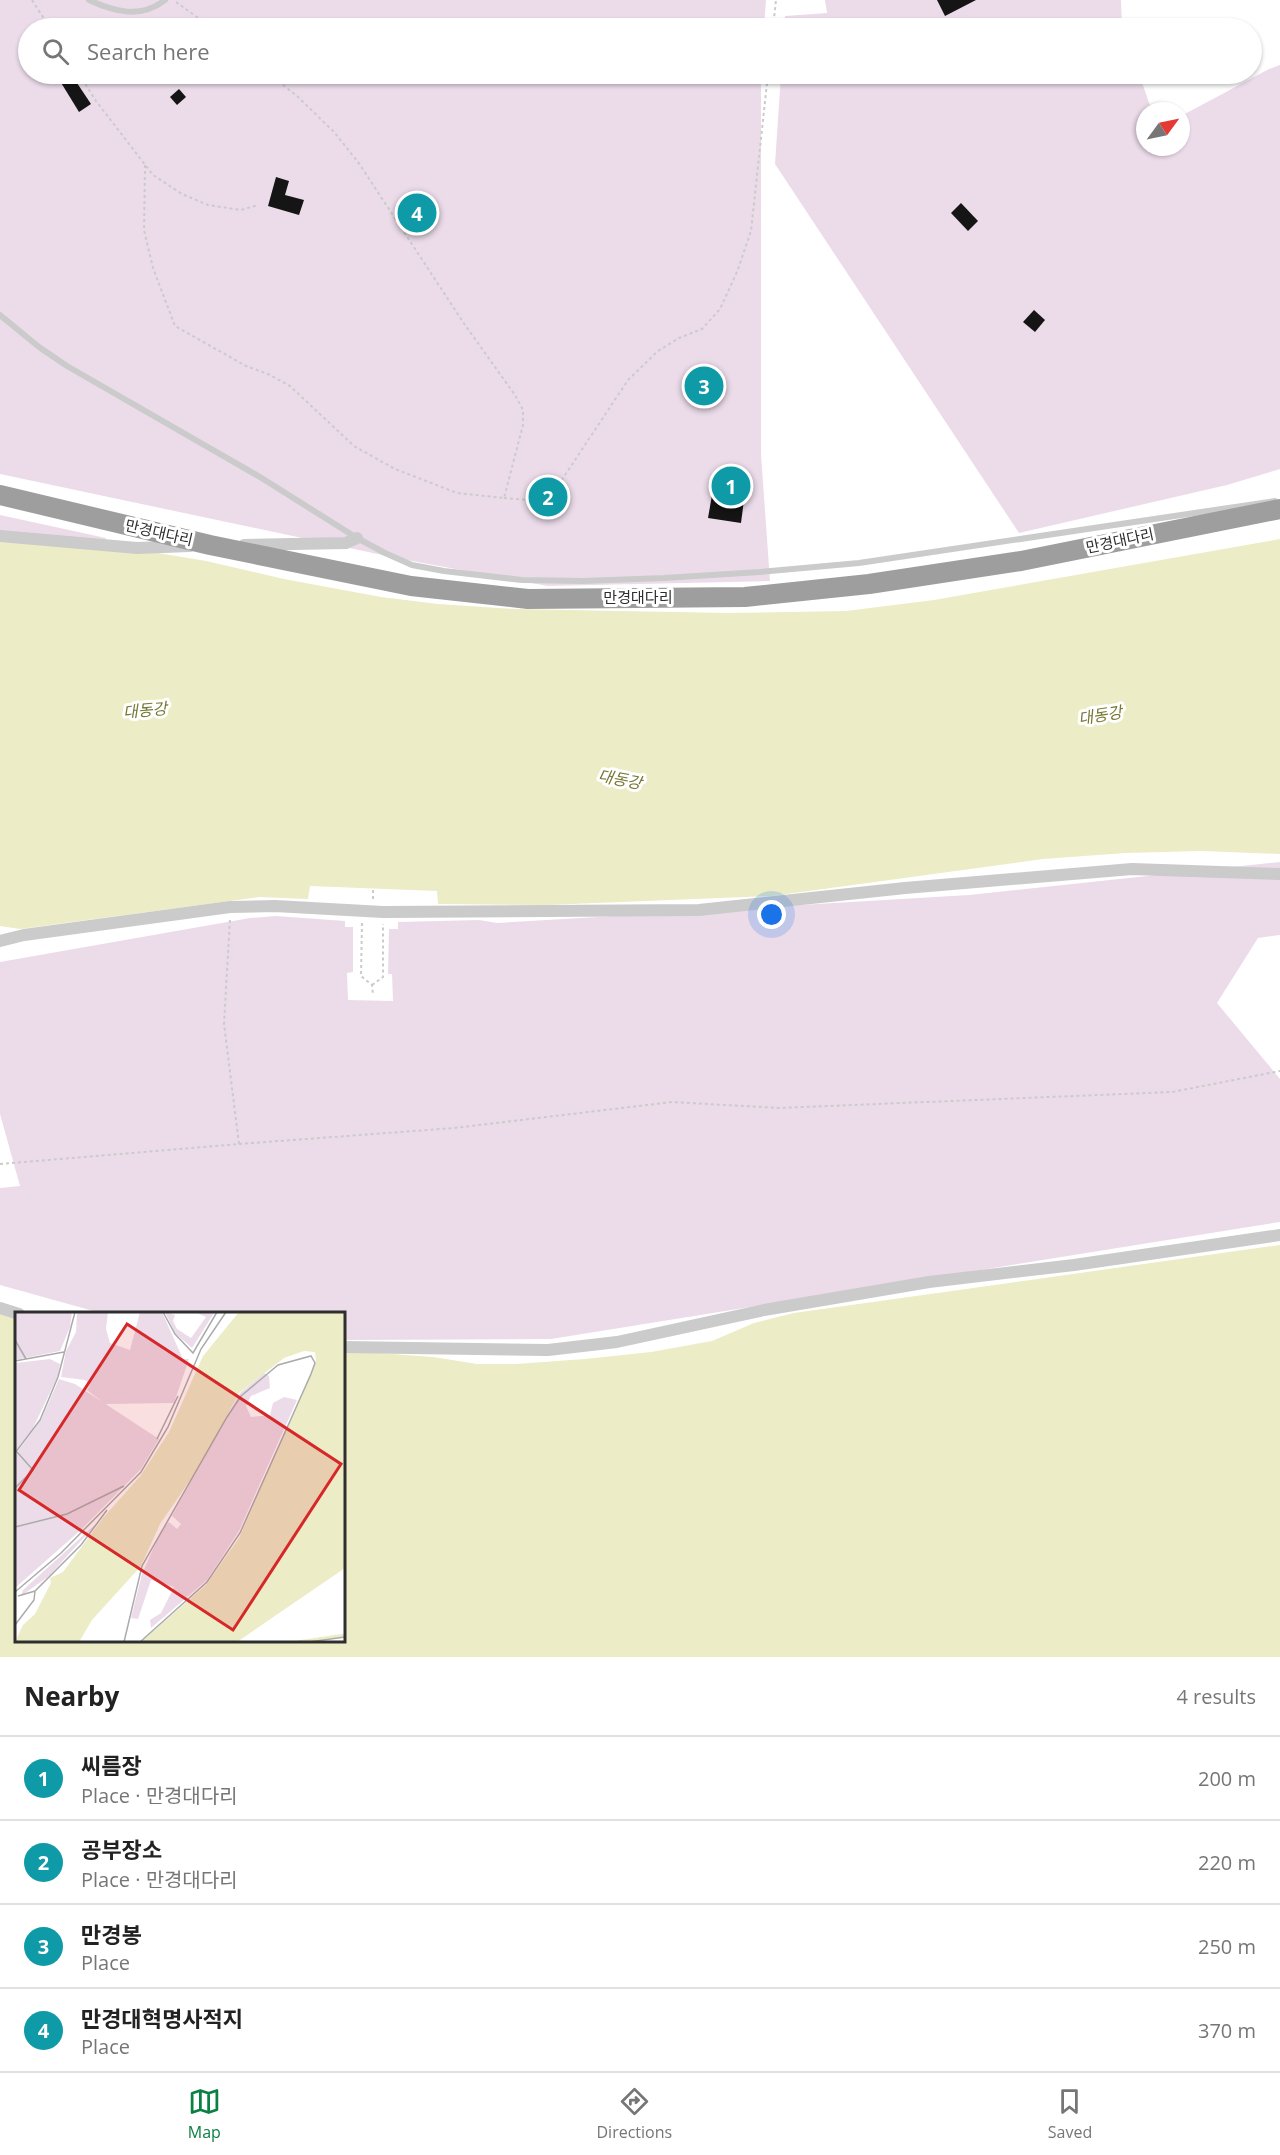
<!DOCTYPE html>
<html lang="en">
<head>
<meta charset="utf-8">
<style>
  :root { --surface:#fff; --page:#f2f2f2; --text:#222; --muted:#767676; --line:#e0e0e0; --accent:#0b8043 }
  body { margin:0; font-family:"Open Sans","Noto Sans KR",sans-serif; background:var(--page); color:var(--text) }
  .compass { position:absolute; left:1136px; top:102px; width:54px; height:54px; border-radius:50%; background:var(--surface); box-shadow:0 2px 4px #0004; rotate:57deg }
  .you { position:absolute; left:772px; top:915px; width:21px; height:21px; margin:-15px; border:4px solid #fff; border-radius:50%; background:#1a73e8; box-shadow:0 0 0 9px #1a73e833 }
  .badge { display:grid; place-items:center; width:39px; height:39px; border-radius:50%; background:var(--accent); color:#fff; font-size:20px; font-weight:700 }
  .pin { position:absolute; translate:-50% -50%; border:3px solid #fff; box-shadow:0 2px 6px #0006 }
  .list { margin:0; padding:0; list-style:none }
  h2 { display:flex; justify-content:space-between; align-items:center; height:78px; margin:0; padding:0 24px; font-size:26px }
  h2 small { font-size:20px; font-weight:400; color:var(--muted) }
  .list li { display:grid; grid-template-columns:39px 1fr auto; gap:18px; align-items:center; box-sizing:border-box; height:84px; padding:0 24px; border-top:2px solid var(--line) }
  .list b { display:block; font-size:22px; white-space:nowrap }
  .list p { margin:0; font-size:20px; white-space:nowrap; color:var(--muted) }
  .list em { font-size:20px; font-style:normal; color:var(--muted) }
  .icon { flex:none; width:33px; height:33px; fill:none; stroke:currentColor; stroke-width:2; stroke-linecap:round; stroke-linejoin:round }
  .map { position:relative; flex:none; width:1280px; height:1657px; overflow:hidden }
  .search { position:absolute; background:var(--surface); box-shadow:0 2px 4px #0004; left:18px; right:18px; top:18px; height:66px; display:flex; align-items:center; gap:15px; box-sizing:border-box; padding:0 21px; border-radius:33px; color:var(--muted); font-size:22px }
  .sheet { height:414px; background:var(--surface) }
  nav { display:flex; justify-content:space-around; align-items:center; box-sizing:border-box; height:84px; border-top:2px solid var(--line); background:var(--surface); font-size:16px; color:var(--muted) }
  nav a { display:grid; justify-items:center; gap:3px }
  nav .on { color:var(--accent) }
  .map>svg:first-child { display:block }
  .green { fill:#ecdcea }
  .water { fill:#ececc7 }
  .building { fill:#151515 }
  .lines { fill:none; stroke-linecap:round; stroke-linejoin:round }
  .path { stroke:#cbcbcb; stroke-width:2; stroke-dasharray:3 3; stroke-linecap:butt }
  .service { stroke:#cbcbcb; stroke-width:6 }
  .minor { stroke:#cbcbcb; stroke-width:12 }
  .trunk-bridge { stroke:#9e9e9e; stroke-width:20 }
  .labels { text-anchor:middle; stroke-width:6; stroke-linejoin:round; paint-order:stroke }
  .street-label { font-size:15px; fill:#2e2e2e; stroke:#fff }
  .water-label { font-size:16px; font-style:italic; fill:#773; stroke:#fff }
  .inset-river { fill:none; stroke:#ececc7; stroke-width:3 }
  .inset-road { fill:none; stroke:#ababab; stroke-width:1.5 }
  .view { fill:#d62828; fill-opacity:0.15; stroke:#d62828; stroke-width:3 }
  .inset-edge { fill:none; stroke:#2e2e2e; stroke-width:3 }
</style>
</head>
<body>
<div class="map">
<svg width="1280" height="1657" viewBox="0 0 1280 1657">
  <rect width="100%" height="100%" fill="#fff"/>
  <g class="green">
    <polygon points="0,0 766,0 764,28 28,28 28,74 761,74 761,454 770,581 548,586 401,559 0,474"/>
    <polygon points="825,0 1121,0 1122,28 784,28 785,16 827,13"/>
    <polygon points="1280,65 1280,469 1227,485 1019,533 775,164 781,74 1139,74 1152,111 1145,111 1145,147 1181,147 1181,116 1269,69"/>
    <polygon points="0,515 106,538 103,543 0,533"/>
    <polygon points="1280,862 1280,935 1258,938 1217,1003 1280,1079 1280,1222 551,1339 344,1340 344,1314 111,1313 97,1312 0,1285 0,1188 20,1186 0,1114 0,962 250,918 276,916 345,921 345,927 353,927 353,972 347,973 348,1000 393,1001 392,974 388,974 389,929 398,929 398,922 479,920 497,923 969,895"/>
  </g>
  <g class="water">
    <polygon points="0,539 146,551 206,561 284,579 381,597 438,604 514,609 728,613 846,611 934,600 1280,539 1280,854 1202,851 1125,853 1043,859 772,896 546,905 438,904 437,891 310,886 308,899 259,897 20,929 0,926"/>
    <polygon points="1280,1245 1280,1657 0,1657 0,1313 16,1317 16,1640 344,1640 344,1353 379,1353 433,1357 477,1364 516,1364 585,1359 651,1352 712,1341 754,1323 794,1313"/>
  </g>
  <g class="building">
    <polygon points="937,0 976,0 945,16"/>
    <polygon points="71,74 91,104 79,112 60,81"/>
    <polygon points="179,89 186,97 177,105 170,97"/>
    <polygon points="276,177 289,181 285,195 304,200 299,215 268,206"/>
    <polygon points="961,203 978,221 968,231 951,213"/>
    <polygon points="1034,310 1045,320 1035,332 1023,322"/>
    <polygon points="712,495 744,500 741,523 708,518"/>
  </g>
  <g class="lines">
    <g class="path">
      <polyline points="32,0 50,28"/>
      <polyline points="176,2 212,28"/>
      <polyline points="773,28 776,0"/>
      <polyline points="79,74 96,101 153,175 182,194 208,205 241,210 258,205"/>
      <polyline points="145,165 144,230 153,268 175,326 246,366 268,374 290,386 354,446 395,469 457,493 504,498 523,425 523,410 515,395 465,325 358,162 334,132 297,96 269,74"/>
      <polyline points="504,498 552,502 561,481 628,380 658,351 679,338 702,329 720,309 737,272 751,231 768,74"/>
      <polyline points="373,899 373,890"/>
      <polyline points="362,923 361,976 372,985 373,995"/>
      <polyline points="372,985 383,977 383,924"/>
      <polyline points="239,1144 454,1128 672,1102 779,1108 1172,1092 1280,1071"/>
      <polyline points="0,1164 239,1144 224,1024 230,919"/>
    </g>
    <g class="service">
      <path d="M89 0C115 12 141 19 165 0"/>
      <polyline points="0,315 39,347 67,366 260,477 357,538 385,553 412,565 444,571 522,580 583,581 664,578 760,572 859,563 1275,501"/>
    </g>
    <g class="minor">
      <polyline points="0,536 137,548 190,546"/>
      <polyline points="244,545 346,543 357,538"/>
      <polyline points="0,941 24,935 230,907 275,906 383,912 699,910 905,888 1132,869 1280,874"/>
      <polyline points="0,1308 19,1314"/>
      <polyline points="344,1347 548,1350 617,1342 764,1310 929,1282 1074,1265 1280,1235"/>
    </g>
    <polyline class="trunk-bridge" points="0,495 210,545 411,586 528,599 745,597 869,584 1021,561 1280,509"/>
  </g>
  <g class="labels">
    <g class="street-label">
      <text transform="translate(159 533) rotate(13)" y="5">만경대다리</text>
      <text transform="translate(1120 541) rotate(-12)" y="5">만경대다리</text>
      <text x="638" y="603">만경대다리</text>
    </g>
    <g class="water-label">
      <text transform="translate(145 710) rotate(-5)" y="6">대동강</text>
      <text transform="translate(1100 715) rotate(-9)" y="6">대동강</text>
      <text transform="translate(620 779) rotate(11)" y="6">대동강</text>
    </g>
  </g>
  <g transform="translate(15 1312)">
    <rect width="330" height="330" fill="#fff"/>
    <path d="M0 0H57L55 15 45 39 0 48ZM62 0H93L91 17 95 31 115 38 125 0H147L168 47H174L159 91 90 92 72 78 75 72 70 68 46 65 51 39 61 20ZM150 0 160 3 158 9 162 17 176 26 191 5 180 0 199 1 177 36 160 21ZM35 47 45 52 43 64 18 116 0 140V51ZM249 61 254 64 255 76 236 84 231 94 236 105 255 103 258 91 269 85 282 88 224 219 192 268 136 316 135 308 146 301 159 275 136 268 123 307 116 306 127 262 146 219 154 210 162 217 166 212 157 204 225 81ZM44 67 60 72 144 127 126 157 67 217 0 276V143L26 108ZM83 210 34 264 6 284 8 278Z" fill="#ecdcea"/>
    <path d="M224 0H330V256L222 330H126L191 273 224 226 301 49 300 40 289 39 269 46 224 81 185 154 145 212 126 254 77 308 64 330H0L8 313 20 302 36 271 35 266 48 260 88 206 126 163 154 120 188 44Z" fill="#ececc7"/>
    <path class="inset-river" d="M283 330 330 323"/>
    <path class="inset-road" d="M148 0 160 22 178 41 202 0M0 28 11 47M0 49 49 40M43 65 60 0M142 127 163 84M0 141 25 108 43 65M0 176 18 158 2 140M0 215 52 202 109 174M0 280 46 241 126 160 153 115 186 37 211 0M3 284 20 279 66 233 92 198M0 313 19 288 20 279M109 330 127 254 212 105 226 84 263 53 296 44 300 51 296 62 225 221 192 270 125 330M294 330 330 325"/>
    <path class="view" d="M112 12 326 152 218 318 4 178Z"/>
    <rect width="330" height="330" class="inset-edge"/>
  </g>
</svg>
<svg class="compass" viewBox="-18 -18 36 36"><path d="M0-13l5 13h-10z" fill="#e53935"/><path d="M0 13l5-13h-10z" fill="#767676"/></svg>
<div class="you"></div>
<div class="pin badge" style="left:731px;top:486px;background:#0f9aa8">1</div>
<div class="pin badge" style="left:548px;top:497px;background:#0f9aa8">2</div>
<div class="pin badge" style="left:704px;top:386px;background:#0f9aa8">3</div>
<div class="pin badge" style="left:417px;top:213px;background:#0f9aa8">4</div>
<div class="search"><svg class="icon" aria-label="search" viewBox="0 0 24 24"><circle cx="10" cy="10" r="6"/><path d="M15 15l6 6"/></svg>Search here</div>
</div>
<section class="sheet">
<h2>Nearby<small>4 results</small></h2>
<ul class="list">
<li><span class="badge" style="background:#0f9aa8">1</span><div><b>씨름장</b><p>Place · 만경대다리</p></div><em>200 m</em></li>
<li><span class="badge" style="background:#0f9aa8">2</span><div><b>공부장소</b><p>Place · 만경대다리</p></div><em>220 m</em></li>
<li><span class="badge" style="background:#0f9aa8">3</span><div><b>만경봉</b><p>Place</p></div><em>250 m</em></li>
<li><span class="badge" style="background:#0f9aa8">4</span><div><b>만경대혁명사적지</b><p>Place</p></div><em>370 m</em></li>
</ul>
</section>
<nav>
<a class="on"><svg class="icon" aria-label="map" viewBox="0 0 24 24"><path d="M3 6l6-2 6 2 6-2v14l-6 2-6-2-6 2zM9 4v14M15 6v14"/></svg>Map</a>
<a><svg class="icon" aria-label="directions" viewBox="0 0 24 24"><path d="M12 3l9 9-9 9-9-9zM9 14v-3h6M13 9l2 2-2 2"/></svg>Directions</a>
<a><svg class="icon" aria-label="saved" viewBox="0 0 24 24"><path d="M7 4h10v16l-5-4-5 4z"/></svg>Saved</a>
</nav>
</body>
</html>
